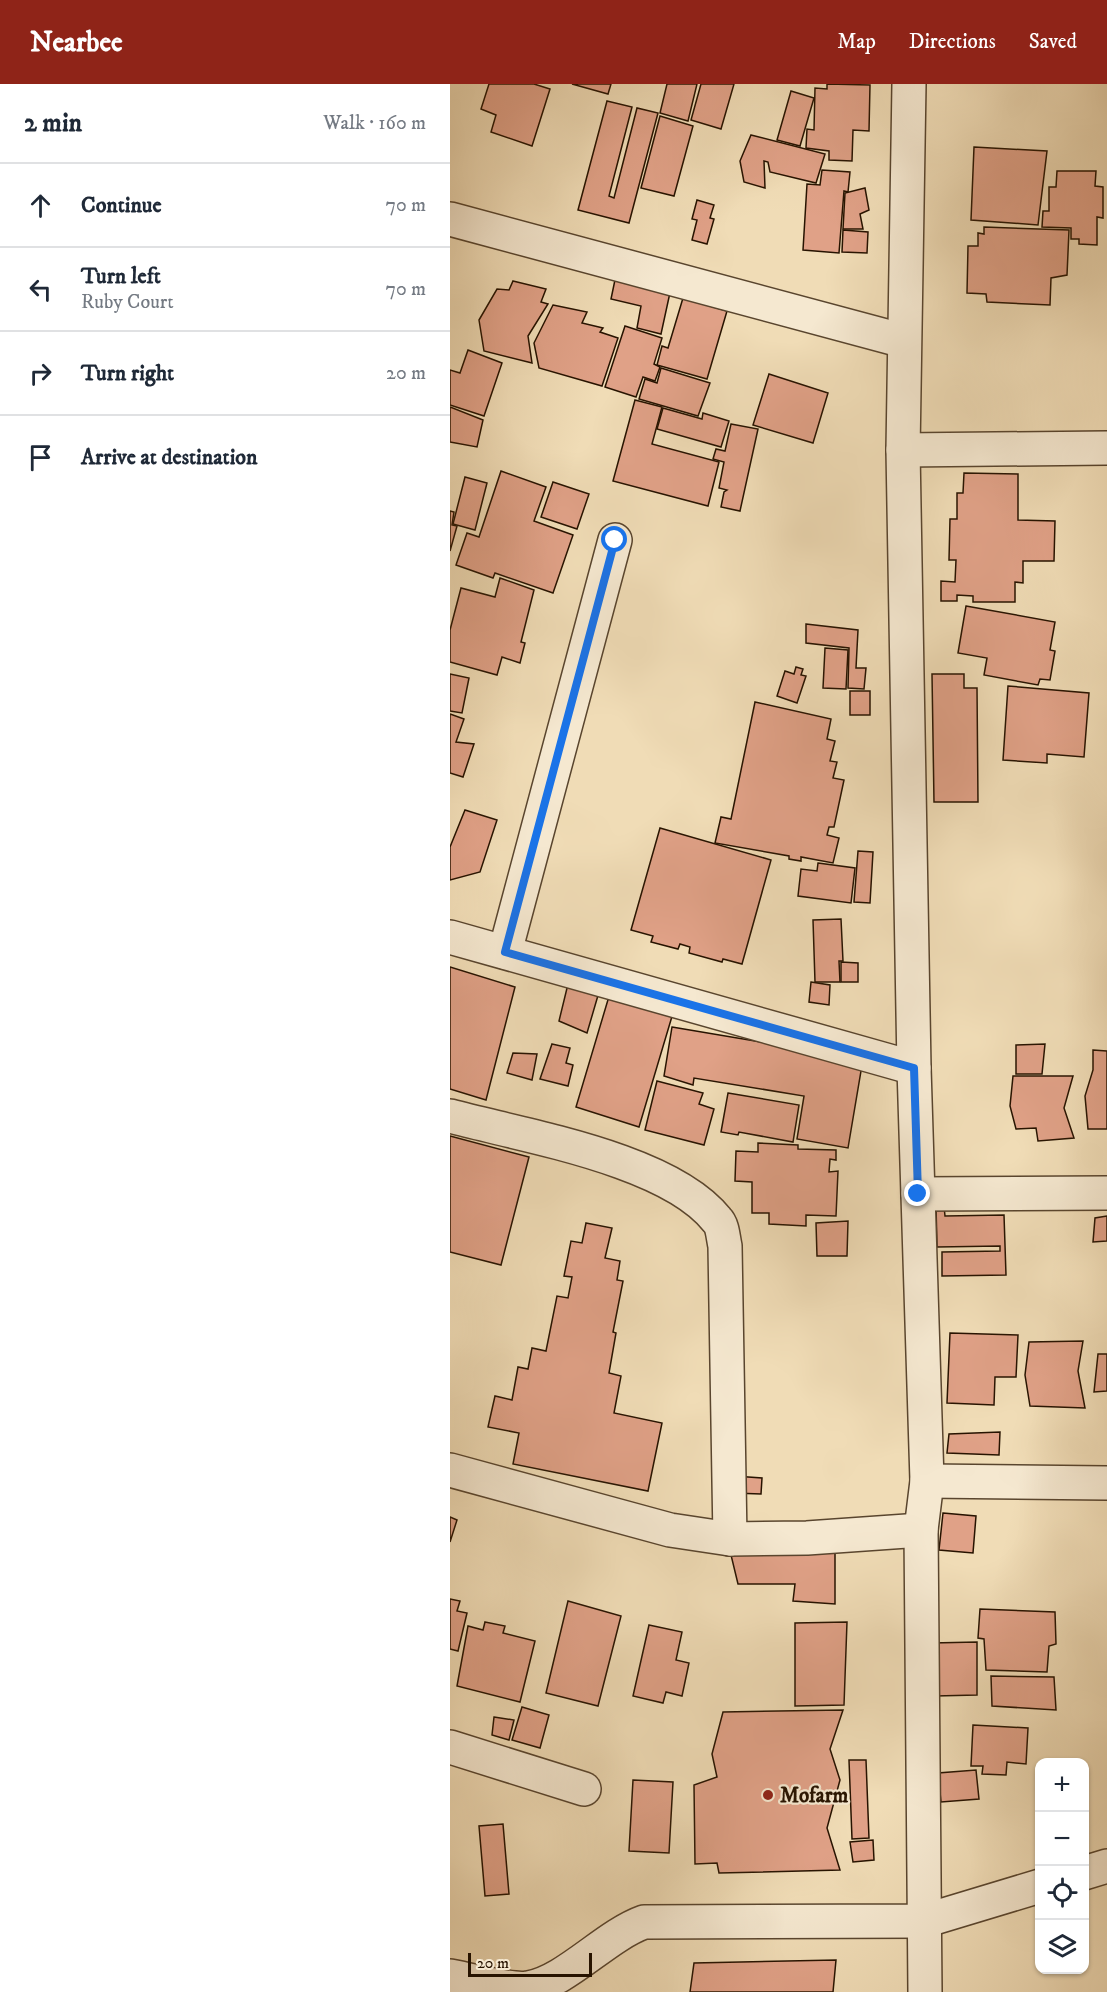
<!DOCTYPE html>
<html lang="en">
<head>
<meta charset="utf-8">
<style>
  :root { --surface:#fff; --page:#f2f2f3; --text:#1f2937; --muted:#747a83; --line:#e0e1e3; --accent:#8f2418 }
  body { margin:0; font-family:"IM FELL DW Pica",serif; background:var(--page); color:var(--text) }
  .controls { position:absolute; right:18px; bottom:18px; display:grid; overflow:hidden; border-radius:12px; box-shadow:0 2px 4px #0004 }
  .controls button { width:54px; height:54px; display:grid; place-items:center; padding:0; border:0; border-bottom:2px solid var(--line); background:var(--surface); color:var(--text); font:30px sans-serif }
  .scale { position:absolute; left:18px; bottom:15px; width:124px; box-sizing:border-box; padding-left:6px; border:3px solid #271300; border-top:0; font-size:16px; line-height:21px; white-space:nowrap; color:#271300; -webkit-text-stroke:4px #f5e8d0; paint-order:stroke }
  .stop { position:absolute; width:18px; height:18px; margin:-14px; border:4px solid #1a73e8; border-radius:50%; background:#fff }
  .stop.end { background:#1a73e8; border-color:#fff; box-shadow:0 2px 6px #0008 }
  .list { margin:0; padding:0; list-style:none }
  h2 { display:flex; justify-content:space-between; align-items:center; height:78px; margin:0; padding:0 24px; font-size:26px }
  h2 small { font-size:20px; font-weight:400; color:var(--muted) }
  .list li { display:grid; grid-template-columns:39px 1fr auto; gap:18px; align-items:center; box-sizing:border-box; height:84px; padding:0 24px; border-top:2px solid var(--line) }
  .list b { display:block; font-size:22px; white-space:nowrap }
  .list p { margin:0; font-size:20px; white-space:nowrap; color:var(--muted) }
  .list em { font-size:20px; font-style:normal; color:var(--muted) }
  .icon { flex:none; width:33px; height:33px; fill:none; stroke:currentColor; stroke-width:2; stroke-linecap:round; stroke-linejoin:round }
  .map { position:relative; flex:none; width:657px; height:1908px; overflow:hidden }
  header { display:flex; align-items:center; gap:36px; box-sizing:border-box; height:84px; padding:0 30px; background:var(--accent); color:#fff }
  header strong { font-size:28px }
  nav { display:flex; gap:33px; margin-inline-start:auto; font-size:21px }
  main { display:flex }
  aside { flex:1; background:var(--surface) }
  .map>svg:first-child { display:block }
  .building { fill:#e0a187; stroke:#271300; stroke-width:1.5 }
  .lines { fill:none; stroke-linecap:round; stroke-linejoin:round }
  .street-casing { stroke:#59452e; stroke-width:36 }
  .street { stroke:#f5e8d0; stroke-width:33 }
  .route { stroke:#1a73e8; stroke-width:8 }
  .poi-dot { fill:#8f2418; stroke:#f5e8d0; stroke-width:2 }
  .labels { text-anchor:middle; stroke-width:4.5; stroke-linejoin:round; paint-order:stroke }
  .poi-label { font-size:21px; font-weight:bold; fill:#271300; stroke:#f5e8d0; text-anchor:start }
</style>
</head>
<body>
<header>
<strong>Nearbee</strong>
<nav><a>Map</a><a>Directions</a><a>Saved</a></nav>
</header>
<main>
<aside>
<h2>2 min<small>Walk · 160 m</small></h2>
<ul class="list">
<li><svg class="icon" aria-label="ahead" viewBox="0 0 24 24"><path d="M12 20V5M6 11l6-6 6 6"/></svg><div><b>Continue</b></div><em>70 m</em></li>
<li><svg class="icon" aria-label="left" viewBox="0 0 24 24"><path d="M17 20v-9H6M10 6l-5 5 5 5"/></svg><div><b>Turn left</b><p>Ruby Court</p></div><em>70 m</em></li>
<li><svg class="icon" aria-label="right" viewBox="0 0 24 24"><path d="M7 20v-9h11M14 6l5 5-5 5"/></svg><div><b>Turn right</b></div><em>20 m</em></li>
<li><svg class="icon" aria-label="arrive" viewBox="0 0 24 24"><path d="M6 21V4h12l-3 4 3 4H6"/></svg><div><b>Arrive at destination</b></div></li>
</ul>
</aside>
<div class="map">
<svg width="657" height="1908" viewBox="0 0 657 1908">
  <rect width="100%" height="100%" fill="#f0dcb6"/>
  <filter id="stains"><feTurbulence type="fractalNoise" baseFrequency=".00333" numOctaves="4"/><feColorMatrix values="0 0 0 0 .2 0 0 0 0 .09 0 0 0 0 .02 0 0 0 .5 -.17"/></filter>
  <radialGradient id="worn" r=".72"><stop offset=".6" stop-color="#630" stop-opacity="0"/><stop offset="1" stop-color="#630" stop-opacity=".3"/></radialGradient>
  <g class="building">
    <polygon points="39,0 84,0 100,5 82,62 41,48 46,31 31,25"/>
    <polygon points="122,0 161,0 158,10"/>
    <polygon points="217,0 247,0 238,37 210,29"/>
    <polygon points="251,0 284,0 271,45 241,36"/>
    <polygon points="377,0 420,1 419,47 403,46 402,77 379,76 379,67 356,64 357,45 364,46 365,4 377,5"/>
    <polygon points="341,7 364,14 350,62 327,56"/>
    <polygon points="157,17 182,23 159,112 164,114 187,24 208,29 179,139 128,126"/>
    <polygon points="210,32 243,42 224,112 191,104"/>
    <polygon points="301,51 375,70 366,99 320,88 318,78 314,77 315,104 294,98 290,77"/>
    <polygon points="524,63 597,67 588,141 521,136"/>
    <polygon points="372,86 400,88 398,108 394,107 389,169 353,166 357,100 370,101"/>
    <polygon points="607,87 646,87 645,102 653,103 653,134 647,133 647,161 629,160 629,155 621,155 621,144 592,143 593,127 599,127 599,103 606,103"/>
    <polygon points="415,104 419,126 410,130 413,145 393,145 395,109"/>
    <polygon points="247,116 264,121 260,134 264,135 257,160 242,156 247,136 242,135"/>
    <polygon points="534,143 619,146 617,191 601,194 600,221 537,218 536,210 517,209 518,162 528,162 528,149 534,150"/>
    <polygon points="393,146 418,148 417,169 392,168"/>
    <polygon points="166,191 221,204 211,250 187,244 191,222 161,215"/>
    <polygon points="63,197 96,205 91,218 98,220 78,252 82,279 34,267 29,236 47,205 59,206"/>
    <polygon points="233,214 277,227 257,295 207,281 212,262 218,264"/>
    <polygon points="103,221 137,228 132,239 153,244 150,248 168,254 152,302 89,284 84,259"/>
    <polygon points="175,242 212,254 204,280 210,283 205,297 193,293 186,313 155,303"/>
    <polygon points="18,266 52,279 34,332 0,321 0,286 10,289"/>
    <polygon points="211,284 260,299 248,332 189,315 195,295 207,299"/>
    <polygon points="319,290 378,309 363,359 303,341"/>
    <polygon points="185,316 212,323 202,360 269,378 258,422 163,397"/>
    <polygon points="0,323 33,336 27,363 0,358"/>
    <polygon points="213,324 252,335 253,329 279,337 271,363 207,345"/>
    <polygon points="281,340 308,345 290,427 271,423 274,408 277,406 269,404 274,378 263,375 266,365 275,367"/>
    <polygon points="51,387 96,403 84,437 123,451 103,509 45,489 43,494 6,481 17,449 29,453"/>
    <polygon points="514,389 568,390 568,436 605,437 604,477 573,477 573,499 565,498 565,518 523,518 523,512 507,511 507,517 491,517 491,497 505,498 506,476 499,476 500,435 507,435 507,409 513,409"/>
    <polygon points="15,393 37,399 25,446 3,440"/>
    <polygon points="103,398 139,410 127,445 91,433"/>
    <polygon points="0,427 4,428 2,441 7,442 0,467"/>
    <polygon points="50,494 84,506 71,558 75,559 70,579 52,573 47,591 0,578 0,546 11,504 45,513"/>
    <polygon points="516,522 605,538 600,566 605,567 600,596 590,595 588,601 534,591 537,574 508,569"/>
    <polygon points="356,540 408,546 406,584 416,584 414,605 398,604 399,564 356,559"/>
    <polygon points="375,564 398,566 396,605 373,604"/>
    <polygon points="346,583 353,585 351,591 356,592 347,619 327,612 335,587 344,590"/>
    <polygon points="0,590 19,594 12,629 0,627"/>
    <polygon points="482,590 514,590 514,604 527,604 528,718 484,718"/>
    <polygon points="558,602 639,609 634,673 597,670 597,679 553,676"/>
    <rect x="400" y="607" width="20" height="24"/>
    <polygon points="305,618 381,635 377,655 385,657 380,677 387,678 383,694 394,696 384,743 379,743 377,751 389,754 383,779 351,773 351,777 339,775 339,772 265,759 271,733 281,735"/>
    <polygon points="0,630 14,635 6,658 24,660 13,693 0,689"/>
    <polygon points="15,726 47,736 30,788 0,796 0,763"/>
    <polygon points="210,744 321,776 292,880 273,875 272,878 239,869 240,863 230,860 228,865 201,858 203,852 181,846"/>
    <polygon points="408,767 423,768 420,819 404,818"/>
    <polygon points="368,779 405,784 401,819 348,812 351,785 367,787"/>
    <polygon points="391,835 393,877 389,877 390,898 365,898 363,836"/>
    <polygon points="391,878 408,879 408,898 391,898"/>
    <polygon points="0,883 65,903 36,1016 0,1005"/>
    <polygon points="361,898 380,901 379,921 359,918"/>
    <polygon points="118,900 149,908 137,949 109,937"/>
    <polygon points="160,909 223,929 189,1043 126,1023"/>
    <polygon points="222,943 413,975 398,1064 347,1055 354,1012 244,994 243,1001 214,992"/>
    <polygon points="102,960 120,964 116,979 123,981 118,1002 90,995"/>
    <polygon points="595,960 592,990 566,990 566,961"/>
    <polygon points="643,966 657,967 657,1045 638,1045 635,1012 643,986"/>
    <polygon points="63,969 87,970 82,996 57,989"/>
    <polygon points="563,992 623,992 614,1024 624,1054 588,1057 586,1044 566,1045 560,1022"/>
    <polygon points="207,997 253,1009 249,1020 264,1025 254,1061 195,1046"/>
    <polygon points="278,1009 349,1021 343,1058 289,1048 288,1051 271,1048"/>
    <polygon points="0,1052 79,1073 51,1181 0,1168"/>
    <polygon points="308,1059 348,1061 348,1065 386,1066 386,1076 380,1075 379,1088 388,1087 386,1132 356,1131 356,1142 319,1140 319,1129 302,1129 302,1098 285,1097 286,1067 308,1068"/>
    <polygon points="486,1122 494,1122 495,1132 554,1131 556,1191 492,1192 492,1168 550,1167 550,1162 487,1163"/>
    <polygon points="657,1132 657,1157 643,1158 645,1134"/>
    <polygon points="398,1137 397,1172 367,1172 366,1139"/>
    <polygon points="136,1139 162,1144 155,1174 170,1177 167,1196 173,1197 163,1248 166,1249 159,1289 171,1292 164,1329 212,1339 198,1407 63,1380 69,1349 38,1343 45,1312 62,1316 68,1283 78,1285 82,1264 96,1267 107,1212 118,1214 122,1193 114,1192 121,1157 132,1159"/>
    <polygon points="500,1249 568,1251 566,1293 545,1293 544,1321 497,1319"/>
    <polygon points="633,1257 628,1287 635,1324 580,1322 575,1291 579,1258"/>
    <polygon points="648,1270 657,1270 657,1307 644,1308"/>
    <polygon points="550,1348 549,1371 497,1369 499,1350"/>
    <polygon points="284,1392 312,1394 311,1410 283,1409"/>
    <polygon points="493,1429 526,1432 523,1469 489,1466"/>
    <polygon points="0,1433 7,1436 0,1458"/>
    <polygon points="385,1466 385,1520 343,1517 345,1500 288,1500 281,1471"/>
    <polygon points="0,1515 10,1517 7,1527 17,1529 8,1567 0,1565"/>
    <polygon points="118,1517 171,1532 148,1622 96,1609"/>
    <polygon points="530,1525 605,1528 606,1560 599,1562 597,1588 536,1586 534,1555 528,1554"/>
    <polygon points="35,1538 55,1542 53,1549 85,1557 70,1618 7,1602 18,1542 33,1546"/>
    <polygon points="397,1538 394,1621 345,1622 345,1539"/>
    <polygon points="199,1541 232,1548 226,1576 239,1579 232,1612 216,1608 213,1619 183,1612"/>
    <polygon points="527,1558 527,1611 485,1612 482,1559"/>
    <polygon points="541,1592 604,1593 606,1626 542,1622"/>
    <polygon points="72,1623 99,1631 90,1664 62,1656"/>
    <polygon points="393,1626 380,1665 390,1696 377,1744 390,1786 269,1789 267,1779 245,1780 244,1701 267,1693 262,1670 273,1628"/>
    <polygon points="44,1633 64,1636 59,1656 42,1651"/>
    <polygon points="523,1641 578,1644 576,1680 557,1678 556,1691 532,1690 533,1682 521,1682"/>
    <polygon points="399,1676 416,1676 419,1754 402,1755"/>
    <polygon points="526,1686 529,1715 491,1718 488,1689"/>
    <polygon points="183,1696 223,1698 219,1769 179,1767"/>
    <polygon points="53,1740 59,1810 35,1812 29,1742"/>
    <polygon points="423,1756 424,1776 403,1778 400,1758"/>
    <polygon points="386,1876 383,1908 240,1908 244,1879"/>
  </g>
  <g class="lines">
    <defs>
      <g id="street">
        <polyline points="459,0 453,366 464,984 477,1397 471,1446 475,1908"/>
        <polyline points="0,135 454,257"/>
        <polyline points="453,366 657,364"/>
        <polyline points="0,853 464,984"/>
        <polyline points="55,868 165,456"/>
        <path d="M0 1032C74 1052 219 1075 267 1136 273 1142 273 1154 275 1162L280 1455"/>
        <polyline points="468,1110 657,1109"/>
        <polyline points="0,1386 220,1446 280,1455 357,1454 471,1446"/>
        <polyline points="477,1397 657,1399"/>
        <polyline points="0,1663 134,1705"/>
        <polyline points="634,1789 657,1782"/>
        <path d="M0 1892C17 1895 63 1907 78 1904 116 1898 155 1852 194 1838L474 1837 590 1802"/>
      </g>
    </defs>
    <use href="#street" class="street-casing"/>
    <use href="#street" class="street"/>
  </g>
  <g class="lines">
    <polyline class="route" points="165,456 55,868 464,984 468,1110"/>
  </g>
  <circle class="poi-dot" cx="318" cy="1711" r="6"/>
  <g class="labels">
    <g class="poi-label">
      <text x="330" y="1718">Mofarm</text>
    </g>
  </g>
  <rect width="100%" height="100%" filter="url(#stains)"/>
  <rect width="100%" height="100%" fill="url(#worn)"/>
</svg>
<div class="controls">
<button>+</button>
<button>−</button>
<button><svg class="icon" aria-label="locate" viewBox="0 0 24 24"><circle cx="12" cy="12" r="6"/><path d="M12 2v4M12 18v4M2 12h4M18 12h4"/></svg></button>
<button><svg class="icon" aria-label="layers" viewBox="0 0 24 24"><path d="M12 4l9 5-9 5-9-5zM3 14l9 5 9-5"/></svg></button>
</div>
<div class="scale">20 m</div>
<div class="stop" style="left:165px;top:456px"></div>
<div class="stop end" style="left:468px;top:1110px"></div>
</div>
</main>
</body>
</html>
